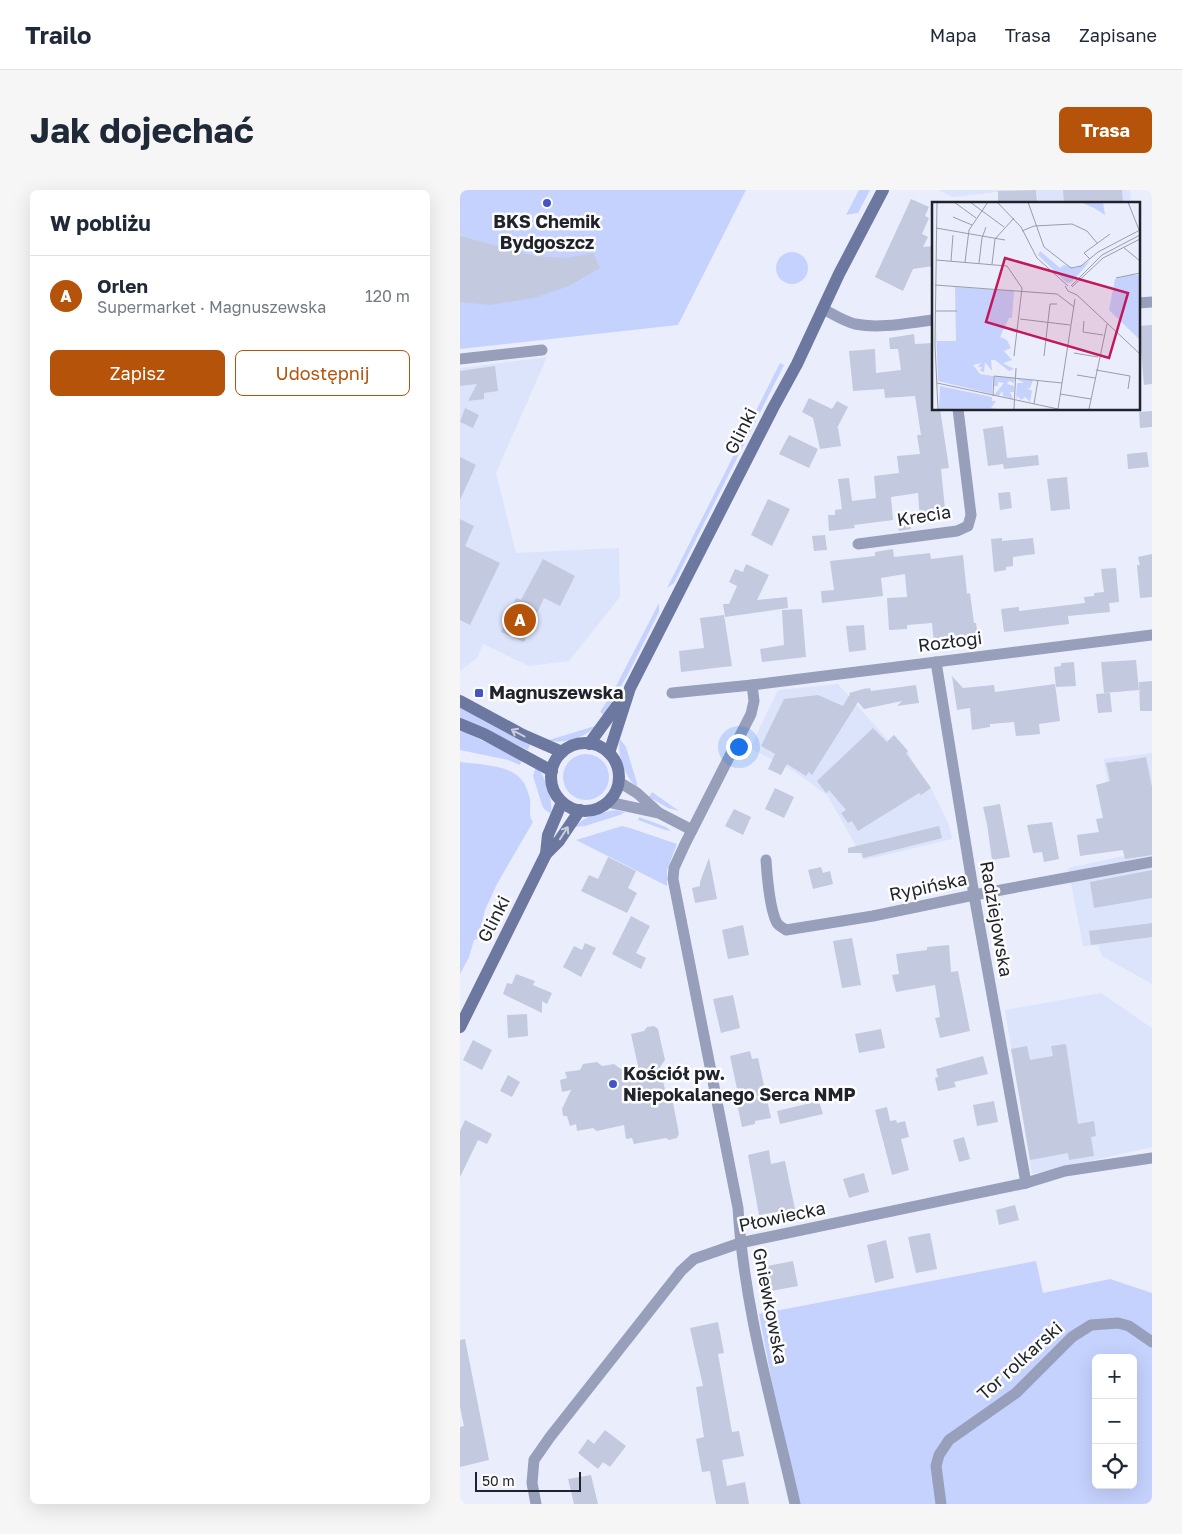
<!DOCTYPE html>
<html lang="pl">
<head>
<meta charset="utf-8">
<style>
  :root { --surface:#fff; --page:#f6f6f7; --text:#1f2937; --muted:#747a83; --line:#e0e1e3; --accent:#b45309 }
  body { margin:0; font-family:"Golos Text",sans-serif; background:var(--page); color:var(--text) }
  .controls { position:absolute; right:15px; bottom:15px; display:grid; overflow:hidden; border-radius:8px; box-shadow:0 5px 20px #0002 }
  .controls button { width:45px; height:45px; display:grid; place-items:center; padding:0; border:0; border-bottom:1px solid var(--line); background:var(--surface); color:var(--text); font:25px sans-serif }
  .scale { position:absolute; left:15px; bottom:12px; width:106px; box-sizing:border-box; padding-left:5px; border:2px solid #20232b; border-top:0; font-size:14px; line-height:18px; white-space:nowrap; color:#20232b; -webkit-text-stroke:4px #fcfcfc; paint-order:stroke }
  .you { position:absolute; left:278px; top:556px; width:18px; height:18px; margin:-12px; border:4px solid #fff; border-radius:50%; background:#1a73e8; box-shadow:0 0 0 8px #1a73e833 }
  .badge { display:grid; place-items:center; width:32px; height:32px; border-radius:50%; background:var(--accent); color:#fff; font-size:16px; font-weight:700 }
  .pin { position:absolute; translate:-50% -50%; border:2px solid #fff; box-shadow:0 1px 5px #0006 }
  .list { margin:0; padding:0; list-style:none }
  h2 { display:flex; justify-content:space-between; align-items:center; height:65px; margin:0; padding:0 20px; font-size:21px }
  h2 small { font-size:16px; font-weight:400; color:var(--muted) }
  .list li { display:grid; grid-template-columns:32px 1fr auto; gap:15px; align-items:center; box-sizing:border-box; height:80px; padding:0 20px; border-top:1px solid var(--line) }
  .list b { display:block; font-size:19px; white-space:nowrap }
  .list p { margin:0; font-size:16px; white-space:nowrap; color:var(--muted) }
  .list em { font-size:16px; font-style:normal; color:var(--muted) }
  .actions { display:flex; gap:10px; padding:15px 20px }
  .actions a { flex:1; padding:11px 0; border:1px solid var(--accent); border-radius:8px; text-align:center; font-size:18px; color:var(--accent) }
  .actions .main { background:var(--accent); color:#fff }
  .icon { flex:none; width:28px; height:28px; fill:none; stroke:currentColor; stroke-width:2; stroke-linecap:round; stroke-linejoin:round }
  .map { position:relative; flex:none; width:692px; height:1314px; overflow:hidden; border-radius:8px }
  header { display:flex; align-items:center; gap:30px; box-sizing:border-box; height:70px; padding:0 25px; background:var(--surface); border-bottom:1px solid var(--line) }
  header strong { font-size:24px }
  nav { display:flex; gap:28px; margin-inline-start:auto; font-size:18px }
  .intro { display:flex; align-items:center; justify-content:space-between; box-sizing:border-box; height:120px; padding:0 30px }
  h1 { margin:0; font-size:35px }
  .button { padding:12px 22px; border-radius:8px; background:var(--accent); color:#fff; font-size:18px; font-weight:700 }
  main { display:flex; gap:30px; padding:0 30px }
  aside { flex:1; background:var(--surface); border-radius:8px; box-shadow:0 5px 20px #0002 }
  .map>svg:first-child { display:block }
  .built { fill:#dce4fb }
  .green { fill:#c5d2fd; fill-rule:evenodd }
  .building { fill:#c3c9df }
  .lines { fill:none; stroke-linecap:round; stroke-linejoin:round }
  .street { stroke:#979fbb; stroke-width:11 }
  .secondary { stroke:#6d78a1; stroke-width:12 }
  .oneway { stroke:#cacedc }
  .poi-dot { fill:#4454c8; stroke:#fcfcfc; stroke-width:2 }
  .labels { text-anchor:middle; stroke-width:5; stroke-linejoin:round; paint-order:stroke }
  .poi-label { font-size:18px; font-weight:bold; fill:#20232b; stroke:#fcfcfc; text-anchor:start }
  .street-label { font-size:18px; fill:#20232b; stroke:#fcfcfc }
  .inset-road { fill:none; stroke:#999da8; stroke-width:1 }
  .view { fill:#c2185b; fill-opacity:0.15; stroke:#c2185b; stroke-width:2.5 }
  .inset-edge { fill:none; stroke:#20232b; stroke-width:2.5 }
</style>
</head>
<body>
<header>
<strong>Trailo</strong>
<nav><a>Mapa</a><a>Trasa</a><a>Zapisane</a></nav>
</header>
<div class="intro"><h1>Jak dojechać</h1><a class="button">Trasa</a></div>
<main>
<aside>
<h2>W pobliżu<small></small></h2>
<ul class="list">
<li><span class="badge">A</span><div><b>Orlen</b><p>Supermarket · Magnuszewska</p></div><em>120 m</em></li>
</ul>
<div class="actions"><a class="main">Zapisz</a><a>Udostępnij</a></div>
</aside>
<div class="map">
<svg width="692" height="1314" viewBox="0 0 692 1314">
  <rect width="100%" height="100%" fill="#eaeefc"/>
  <g class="built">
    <polygon points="479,0 555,0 492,7"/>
    <polygon points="577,0 670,0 671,14 578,14"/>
    <polygon points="87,167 36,283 56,363 159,358 160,407 109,471 69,476 23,454 17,468 0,481 0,178"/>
    <polygon points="378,494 428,550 434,545 448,561 451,569 471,598 489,635 492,649 404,670 367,605 335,582 290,558 318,500"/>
    <polygon points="692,563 692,794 642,766 638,755 623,756 608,678 664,666 643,569"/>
    <polygon points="641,803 692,838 692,957 572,984 545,820"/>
  </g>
  <g class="green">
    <polygon points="0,0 286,0 218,135 0,159"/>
    <polygon points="399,0 410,0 398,23 386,25"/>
    <circle cx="332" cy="78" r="16"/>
    <polygon points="320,173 324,175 214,393 207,398"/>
    <polygon points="199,413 199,422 167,486 144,525 140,522 155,498"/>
    <polygon points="0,516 70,555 68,560 0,528"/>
    <path d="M135 536C128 547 101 555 89 550Z"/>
    <polygon points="0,540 62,569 60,575 48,570 0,560"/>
    <path d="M160 549 166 557 177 593V598C166 588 156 564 160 549Z"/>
    <circle cx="126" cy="587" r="23"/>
    <path d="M0 572C16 574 49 575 60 588 66 594 68 602 70 609 71 617 68 626 73 632L37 694 25 720 19 748 14 750 9 767 0 784Z"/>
    <path d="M76 576C86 587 93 609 91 624L84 619 82 615 73 586Z"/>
    <polygon points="192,602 219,621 208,618 189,607"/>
    <path d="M156 620 165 622 160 625 125 636 114 637C124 626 142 622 156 620Z"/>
    <polygon points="179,627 206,637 211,641 205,640 178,630"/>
    <polygon points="162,636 170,638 217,654 207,680 207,696 116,650"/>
    <path d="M576 1071 583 1103 650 1089 692 1103V1314H335L299 1124ZM636 1168H673V1295H636Z"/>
  </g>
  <g class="building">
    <polygon points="576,0 577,11 538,14 538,1"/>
    <polygon points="603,0 662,0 663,14 604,14"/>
    <polygon points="451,9 469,17 465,26 469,28 462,44 468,47 463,57 473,56 473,76 453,79 443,101 415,87"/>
    <polygon points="0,46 75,66 106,68 133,63 140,78 109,96 74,108 30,115 0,112"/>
    <polygon points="692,135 692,194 684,195 681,161 678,162 678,136"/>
    <polygon points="454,144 455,154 473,153 473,219 480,219 489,278 481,279 485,319 483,319 483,329 460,330 458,303 431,307 433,330 394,335 395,338 369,341 368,325 375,325 375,320 382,319 378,289 389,288 392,311 416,308 414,286 439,283 437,266 460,264 457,245 461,245 455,206 425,208 424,199 393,201 389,161 415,159 416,183 441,180 438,159 430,159 429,148"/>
    <polygon points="35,176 38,201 24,203 24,209 8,211 17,194 0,196 0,181"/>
    <polygon points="349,208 372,219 377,211 388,217 377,238 378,238 381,256 360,259 353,228 342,222"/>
    <polygon points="5,218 19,225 13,238 0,232"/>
    <polygon points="692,221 692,237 680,238 679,222"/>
    <polygon points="543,236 547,268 578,265 579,275 544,279 543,274 528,276 523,239"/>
    <polygon points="329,245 358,259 349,278 319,264"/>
    <polygon points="687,262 689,277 668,279 667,264"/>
    <polygon points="0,267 16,275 0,310"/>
    <polygon points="607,287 610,319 591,321 587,289"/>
    <polygon points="550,302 552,318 540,320 538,303"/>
    <polygon points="308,309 330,319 312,356 291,345"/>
    <polygon points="449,328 451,339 439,341 437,330"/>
    <polygon points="0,329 14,336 5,356 40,373 10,435 0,430"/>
    <polygon points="365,345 367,360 354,361 352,346"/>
    <polygon points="542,348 542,351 573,348 575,364 553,367 553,376 546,377 546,380 534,382 531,349"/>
    <polygon points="433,359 434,367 470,363 471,369 503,365 507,404 510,403 514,433 516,433 518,446 486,450 487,453 474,454 472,433 447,435 447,439 429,440 427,408 447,407 445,384 421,388 423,406 362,413 361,401 374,400 370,371 415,366 415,362"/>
    <polygon points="692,364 692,407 680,408 677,375 680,375 678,367"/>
    <polygon points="83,369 115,386 100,416 84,408 64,452 41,442 56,408 61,410"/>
    <polygon points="286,374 309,385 297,410 327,407 328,418 265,427 263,414 269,414 277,396 269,392 275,379 283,382"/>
    <polygon points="656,378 659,412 649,413 650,422 608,426 609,434 544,442 541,419 559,417 559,421 625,413 624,407 634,406 634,403 644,402 641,379"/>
    <polygon points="342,419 346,467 302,472 300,459 324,455 322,420"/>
    <polygon points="264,425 272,476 221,482 219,461 244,458 240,428"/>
    <polygon points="404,435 406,460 389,462 386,436"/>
    <polygon points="676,470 679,500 644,503 641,472"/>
    <polygon points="614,472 616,496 596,497 594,477 601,476 601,473"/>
    <polygon points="492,486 503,498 534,495 535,502 595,494 600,531 579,534 580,544 571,545 556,546 554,532 530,534 530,537 512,540 510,518 497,520"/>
    <polygon points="692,491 692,521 680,521 679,492"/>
    <polygon points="456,495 459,513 437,516 442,511 404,519 398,512 352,585 349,582 346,586 327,574 321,585 308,579 315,564 301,556 324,509 358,505 383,516 390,504 389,503 407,498 406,499 410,498 411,501"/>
    <polygon points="650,503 652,522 638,523 636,504"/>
    <polygon points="413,538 427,552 434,545 448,561 446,563 471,598 461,605 459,603 398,641 392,631 388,633 381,623 386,620 369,600 366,603 357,591"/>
    <polygon points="686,567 692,597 692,665 665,669 663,660 620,666 617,645 639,642 636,629 643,628 636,595 650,591 646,573 659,571 659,572"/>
    <polygon points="315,598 334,607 324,628 305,619"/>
    <polygon points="540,614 550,667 532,670 527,634 523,617"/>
    <polygon points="274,619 291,627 283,645 265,636"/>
    <polygon points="592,632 599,669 584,672 582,662 573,663 567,635"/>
    <polygon points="479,636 482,648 403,668 402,663 388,663 388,658"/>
    <polygon points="148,667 176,681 168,698 177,703 167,723 121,701 129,685 138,689"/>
    <polygon points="249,668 257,709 235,713 232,698 240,696 240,692"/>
    <polygon points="361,677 363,683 370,681 373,694 353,699 348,680"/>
    <polygon points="692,680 692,708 634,718 630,692"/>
    <polygon points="171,726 190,736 176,763 186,768 181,779 152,764"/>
    <polygon points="692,733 692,747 631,755 629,741"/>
    <polygon points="283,735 289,765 268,769 262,740"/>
    <polygon points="392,748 401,795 382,798 373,751"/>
    <polygon points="125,753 136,758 121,787 103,777 114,756 122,760"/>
    <polygon points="489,755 491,782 498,781 510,841 480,848 475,828 480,827 475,795 436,802 432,785 439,784 436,764 467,760 467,757"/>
    <polygon points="56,784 75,791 73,795 92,803 87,814 82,811 82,823 43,804 47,793 52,794"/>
    <polygon points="273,805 280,838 261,843 253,809"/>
    <polygon points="67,824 68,846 48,848 47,825"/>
    <polygon points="194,836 198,839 205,870 200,877 207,909 213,913 219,944 217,948 209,950 206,948 174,954 172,948 166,949 164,935 137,941 133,938 117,941 116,934 110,936 107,926 103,926 102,919 111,900 102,902 100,890 107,888 105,882 120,880 123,874 137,872 142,876 154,874 161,879 178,876 171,844 184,841 187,837"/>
    <polygon points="421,839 425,858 399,863 395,844"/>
    <polygon points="13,850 32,860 22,880 3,870"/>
    <polygon points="606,854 618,934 634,931 636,946 631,947 634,966 609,970 608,963 570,970 551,859 567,856 570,870 593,866 591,856"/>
    <polygon points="290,861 292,869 298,868 311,928 295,931 295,934 282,937 275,904 278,904 270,866"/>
    <polygon points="523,866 528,884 494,892 496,897 478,901 475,888 478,887 476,879"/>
    <polygon points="48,885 60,892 52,907 40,901"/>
    <polygon points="359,911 363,924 320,934 317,921"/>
    <polygon points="534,911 538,932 517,936 513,915"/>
    <polygon points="427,917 430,931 436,930 437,933 445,931 449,947 441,949 449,980 432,985 415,920"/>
    <polygon points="5,930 32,944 27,954 18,950 0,987 0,941"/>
    <polygon points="504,947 510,969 499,972 493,950"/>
    <polygon points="309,960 311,974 325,971 335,1019 299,1025 288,965"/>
    <polygon points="404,983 409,1002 389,1008 383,989"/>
    <polygon points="555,1015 559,1030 539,1035 536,1020"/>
    <polygon points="470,1043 477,1079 456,1083 448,1047"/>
    <polygon points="426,1050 434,1088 415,1093 407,1055"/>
    <polygon points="333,1071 338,1096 311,1101 307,1076"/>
    <polygon points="258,1132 264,1163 258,1164 272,1242 279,1241 284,1266 262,1270 267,1296 285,1292 289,1314 256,1314 250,1281 242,1282 236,1249 244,1247 236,1197 243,1196 230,1138"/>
    <polygon points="5,1149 29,1270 0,1277 0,1237 4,1236 0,1217 0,1150"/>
    <polygon points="145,1240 166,1256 150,1277 143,1272 138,1279 118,1263 128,1249 134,1254"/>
    <polygon points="131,1285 138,1314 114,1314 108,1289"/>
  </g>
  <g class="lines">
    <g class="street">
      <polyline points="678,113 692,112"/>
      <path d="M363 119C373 124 383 131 395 134 419 139 448 133 473 130"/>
      <polyline points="0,169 82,160"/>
      <polyline points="398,354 497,341 508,336 511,325 498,219"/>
      <polyline points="476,472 514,705 566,993"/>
      <path d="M292 495 294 511 291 524 225 654 214 678 213 689 278 1018C284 1119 313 1216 335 1314"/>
      <polyline points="212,503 292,495 692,445"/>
      <polyline points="159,592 177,603 198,622"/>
      <polyline points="148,612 199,623 232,640"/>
      <path d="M306 670C307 685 310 720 317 733 319 736 323 738 326 740L413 726 514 705 692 672"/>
      <polyline points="76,1314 72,1293 74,1270 90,1247 221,1081 234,1069 280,1053 566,993 605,981 692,968"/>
      <polyline points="481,1314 476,1276 479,1265 489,1250 556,1203 612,1147 631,1135 658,1133 669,1136 692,1152"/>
    </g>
    <g class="secondary">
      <polyline points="0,511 63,545 102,562"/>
      <polyline points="0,534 24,544 92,581"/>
      <circle cx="125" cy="587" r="34"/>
      <polyline points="129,554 164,506"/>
      <polyline points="149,563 170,498 313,218 337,174 379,84 423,0"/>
      <polyline points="86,664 99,651 120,620"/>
      <polyline points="0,837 86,664 88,645 102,612"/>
    </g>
  </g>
  <defs><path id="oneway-shaft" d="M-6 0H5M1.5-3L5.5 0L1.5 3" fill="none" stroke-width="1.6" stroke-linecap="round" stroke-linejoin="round" transform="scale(1.25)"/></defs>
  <g class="oneway">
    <use href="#oneway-shaft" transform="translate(58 543) rotate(-152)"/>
    <use href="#oneway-shaft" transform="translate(104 643) rotate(-57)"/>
  </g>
  <g class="poi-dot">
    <circle cx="87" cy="13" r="5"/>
    <rect x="14" y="498" width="10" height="10" rx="2.5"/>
    <circle cx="153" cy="894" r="5"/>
  </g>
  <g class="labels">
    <g class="poi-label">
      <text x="87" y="38" text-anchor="middle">BKS Chemik<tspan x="87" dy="21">Bydgoszcz</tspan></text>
      <text x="29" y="509">Magnuszewska</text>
      <text x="163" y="890">Kościół pw.<tspan x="163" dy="21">Niepokalanego Serca NMP</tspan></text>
    </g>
    <g class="street-label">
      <text transform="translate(281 241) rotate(-63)" y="6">Glinki</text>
      <text transform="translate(464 326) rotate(-9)" y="6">Krecia</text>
      <text transform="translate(490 452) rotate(-7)" y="6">Rozłogi</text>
      <text transform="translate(468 697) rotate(-12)" y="6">Rypińska</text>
      <text transform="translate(34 729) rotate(-63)" y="6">Glinki</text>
      <text transform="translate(536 729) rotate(80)" y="6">Radziejowska</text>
      <text transform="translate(322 1027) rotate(-12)" y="6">Płowiecka</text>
      <text transform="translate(310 1116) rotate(79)" y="6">Gniewkowska</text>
      <text transform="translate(560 1171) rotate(-42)" y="6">Tor rolkarski</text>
    </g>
  </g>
  <g transform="translate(472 12)">
    <rect width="208" height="208" fill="#eaeefc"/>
    <path d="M148 0H171L173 13 162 6ZM108 49 128 66 132 63 144 66 158 59 140 80 135 81 106 53ZM199 73H207V137L177 108 183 77ZM23 85 82 89 80 116H77L68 135 75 138 79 146 72 149 80 158 71 161 82 167 77 169 63 158H59L60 169 53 160 52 170 48 169 50 165H46L49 161 41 163 48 172 61 174 60 192 6 179 4 127 5 139H24ZM62 174 83 176 82 181 77 179 75 182 82 184V190H78L81 197 71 194 70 189 67 194 62 193 72 181 66 180V184H62ZM85 177 101 178 98 186H95L100 189 98 200 93 195 89 198 86 194 84 197 85 181H92ZM8 184 60 195V199H64L59 206 65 207H7Z" fill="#c5d2fd"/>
    <path class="inset-road" d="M5 0 3 143 6 207M22 0 44 16M38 0 72 25M65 0 89 25 105 56 136 84M96 0 112 45 139 66 149 64 166 50 208 28M196 0 207 28M21 15 40 23M4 26 73 38M90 29 102 24 140 22 155 29 165 41M191 45 208 59M158 57 152 51 178 32M4 58 75 64 90 86 82 154M19 59 21 33M33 60 37 28 56 0M47 61 50 36 54 25M60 62 63 37 82 16M184 76 208 71M3 83 125 92 142 105M133 84 136 89 145 93 208 152M139 84 170 53 208 33M140 85 171 56 208 37M3 109H25M88 117 138 123M152 119 151 130 171 133M142 151 166 155M112 154 118 102H125M164 168 198 174 196 187M145 173 163 176M5 181 126 207M128 192 159 197M61 194 62 174 130 181M102 202 106 178M82 207 84 166M126 207 143 97M157 207 175 122"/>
    <path class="view" d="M73 56 196 91 177 156 54 120Z"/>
    <rect width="208" height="208" class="inset-edge"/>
  </g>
</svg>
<div class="controls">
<button>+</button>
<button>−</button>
<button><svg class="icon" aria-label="locate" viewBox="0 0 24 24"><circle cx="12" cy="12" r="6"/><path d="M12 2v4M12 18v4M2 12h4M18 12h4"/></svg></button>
</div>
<div class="scale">50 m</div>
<div class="you"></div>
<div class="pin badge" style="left:60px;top:430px">A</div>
</div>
</main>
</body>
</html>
